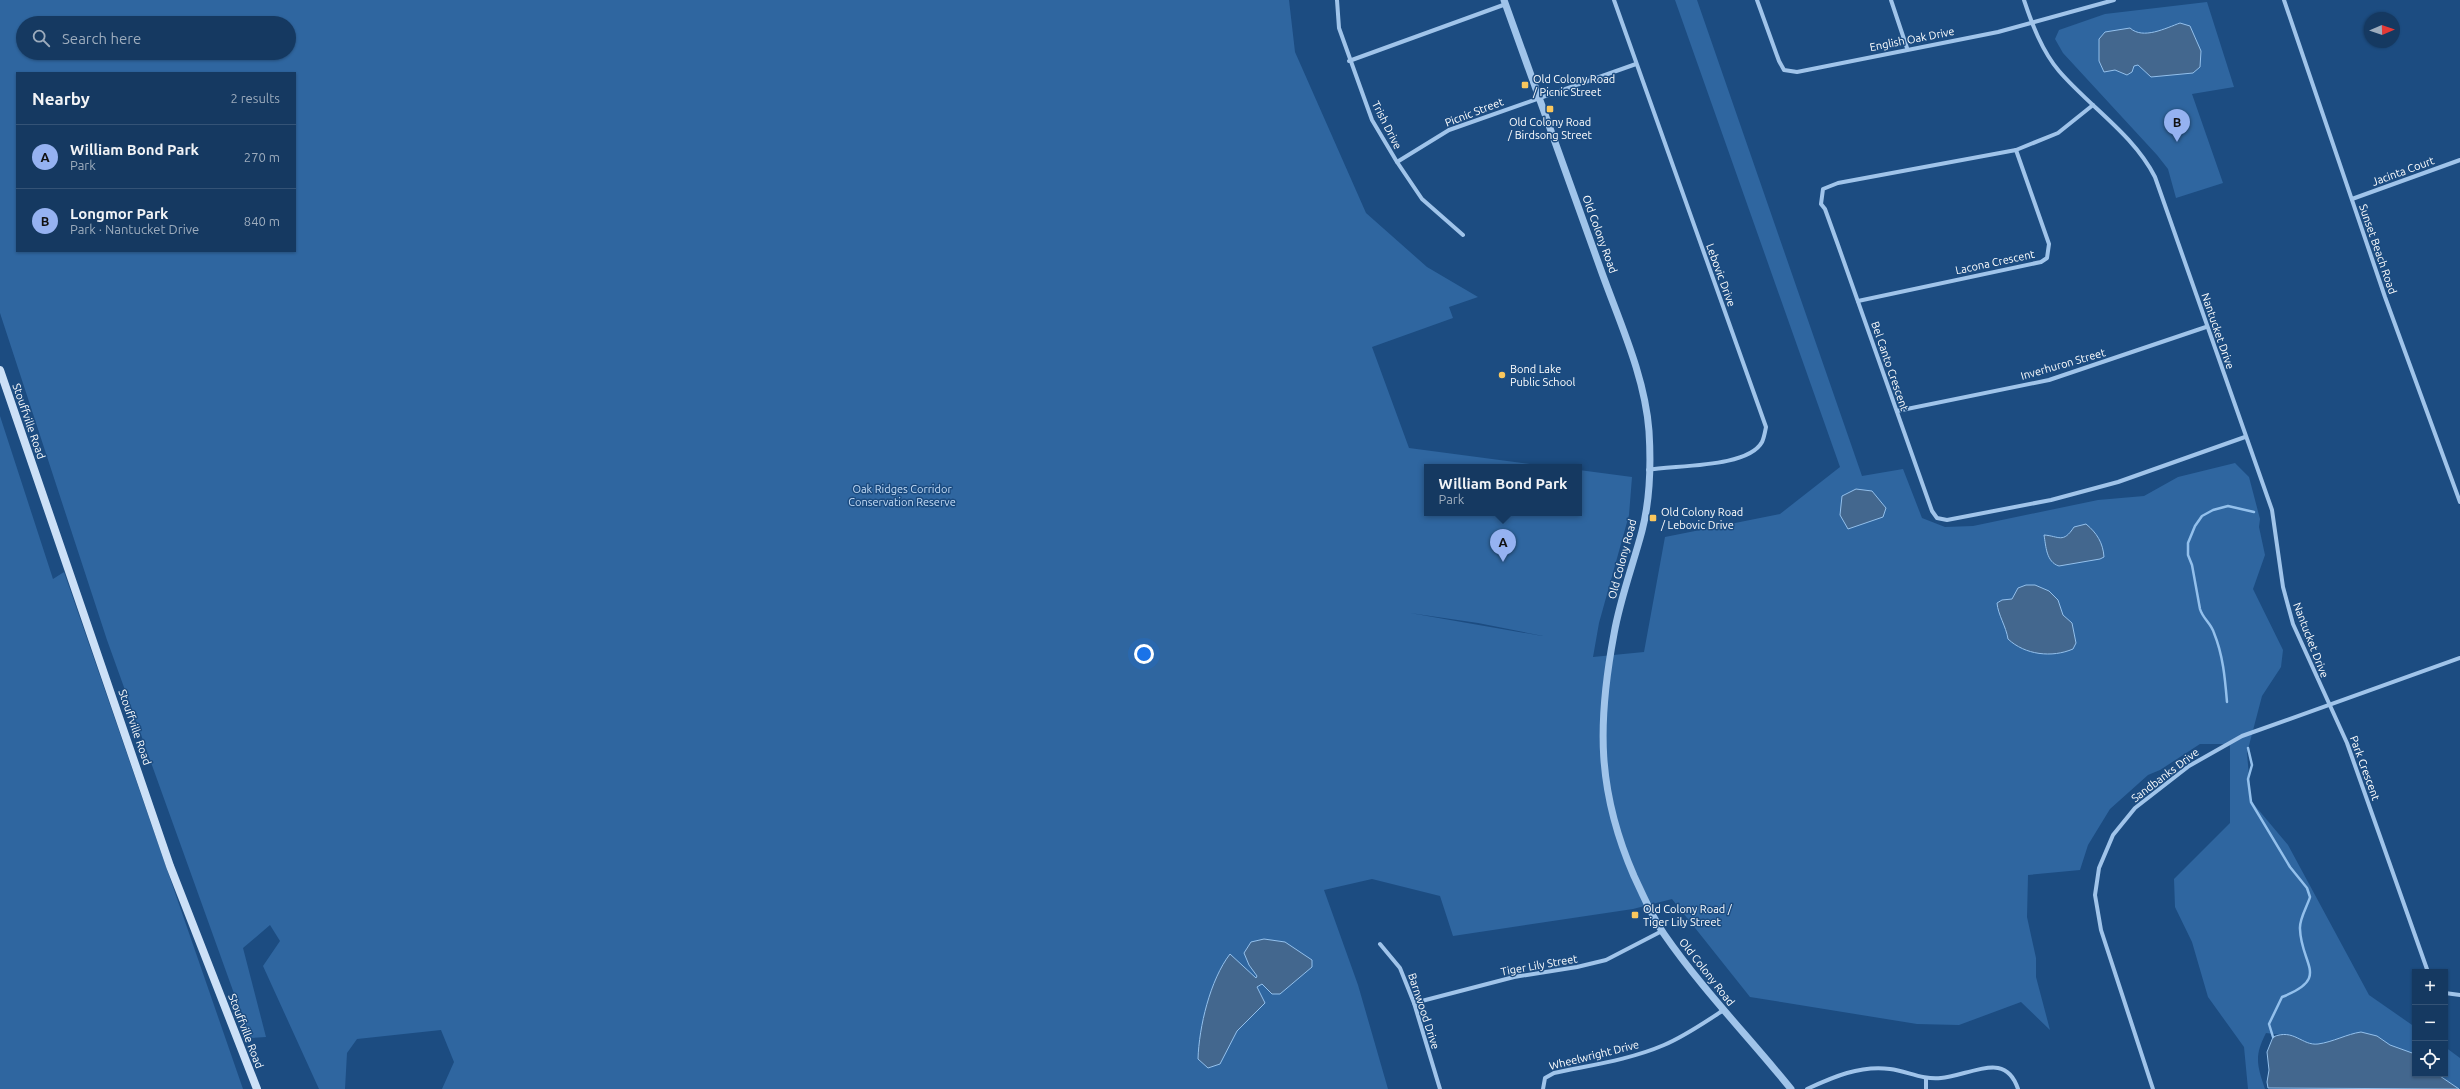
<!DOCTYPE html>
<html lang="en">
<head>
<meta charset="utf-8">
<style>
  :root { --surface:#153961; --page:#1e4067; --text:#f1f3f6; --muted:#9dacbd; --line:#345376; --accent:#95b2f1 }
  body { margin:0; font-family:Ubuntu,sans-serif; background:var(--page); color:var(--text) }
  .controls { position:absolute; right:12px; bottom:12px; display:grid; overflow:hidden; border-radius:0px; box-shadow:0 1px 3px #0004 }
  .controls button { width:36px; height:36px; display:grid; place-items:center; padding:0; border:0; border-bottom:1px solid var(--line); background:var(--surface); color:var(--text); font:20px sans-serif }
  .compass { position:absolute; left:2364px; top:12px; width:36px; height:36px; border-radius:50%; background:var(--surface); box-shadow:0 1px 3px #0004; rotate:88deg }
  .you { position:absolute; left:1144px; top:654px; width:14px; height:14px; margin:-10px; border:3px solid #fff; border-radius:50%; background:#1a73e8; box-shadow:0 0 0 6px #1a73e833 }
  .badge { display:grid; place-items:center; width:26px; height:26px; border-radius:50%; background:var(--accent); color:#111; font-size:13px; font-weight:700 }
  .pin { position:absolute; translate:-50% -33px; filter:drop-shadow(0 1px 2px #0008) }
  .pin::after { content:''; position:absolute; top:21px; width:14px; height:12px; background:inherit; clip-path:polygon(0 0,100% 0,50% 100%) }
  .popup { position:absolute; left:1424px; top:464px; width:158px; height:52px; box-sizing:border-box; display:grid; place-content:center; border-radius:0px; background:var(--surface); filter:drop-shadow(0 1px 3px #0005); font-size:13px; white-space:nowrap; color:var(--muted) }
  .popup b { font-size:15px; color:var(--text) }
  .popup::after { content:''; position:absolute; left:50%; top:100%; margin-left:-8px; border:8px solid transparent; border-top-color:var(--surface) }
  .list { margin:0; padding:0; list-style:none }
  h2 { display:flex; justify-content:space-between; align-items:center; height:52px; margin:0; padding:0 16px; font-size:17px }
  h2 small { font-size:13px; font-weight:400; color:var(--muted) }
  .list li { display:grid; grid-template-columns:26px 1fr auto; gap:12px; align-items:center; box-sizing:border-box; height:64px; padding:0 16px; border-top:1px solid var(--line) }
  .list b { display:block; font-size:15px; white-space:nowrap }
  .list p { margin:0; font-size:13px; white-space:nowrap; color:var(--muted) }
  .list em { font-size:13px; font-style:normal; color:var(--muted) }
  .icon { flex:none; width:22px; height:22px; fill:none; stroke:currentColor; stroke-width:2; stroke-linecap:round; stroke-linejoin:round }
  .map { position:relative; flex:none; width:2460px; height:1089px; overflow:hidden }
  .search { position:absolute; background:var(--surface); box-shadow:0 1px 3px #0004; left:16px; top:16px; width:280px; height:44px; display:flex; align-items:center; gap:10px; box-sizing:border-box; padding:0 14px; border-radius:22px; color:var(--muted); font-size:15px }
  .panel { position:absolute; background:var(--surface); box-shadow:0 1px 3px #0004; left:16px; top:72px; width:280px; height:180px; border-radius:0px }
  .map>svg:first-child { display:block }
  .green { fill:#2f66a0; fill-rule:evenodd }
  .water { fill:#43678e; stroke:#93c0ec }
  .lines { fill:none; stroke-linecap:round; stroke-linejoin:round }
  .stream { stroke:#93c0ec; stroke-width:2.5 }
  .minor { stroke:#a0c4ea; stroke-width:4 }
  .tertiary { stroke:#a0c4ea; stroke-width:7 }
  .secondary { stroke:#cce0f7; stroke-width:8 }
  .poi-dot { fill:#fac75d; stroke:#1c4c81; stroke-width:1.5 }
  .labels { text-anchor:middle; stroke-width:3; stroke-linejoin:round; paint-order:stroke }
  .street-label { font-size:11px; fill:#fff; stroke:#1c4c81 }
  .poi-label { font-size:11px; fill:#fff; stroke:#1c4c81; text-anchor:start }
  .park-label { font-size:11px; fill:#c5ddf7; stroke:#1c4c81 }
</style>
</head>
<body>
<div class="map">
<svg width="2460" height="1089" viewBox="0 0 2460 1089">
  <rect width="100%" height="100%" fill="#1c4c81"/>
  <g class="green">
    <path d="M0 0H1289L1295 52 1366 213 1427 267 1478 297 1449 307 1453 318 1372 347 1409 448 1553 467H1427V513H1579V470L1632 477 1629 515 1599 623 1593 657 1644 652 1665 537 1780 514 1840 467 1675 0H1697L1862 476 1903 469 1922 518 1945 527 1973 526 2098 500 2144 496 2178 477 2235 463 2249 477 2260 519 2259 527 2265 555 2253 589 2283 650 2281 667 2262 696 2247 753 2251 801 2288 845 2369 995 2415 1027V1055L2368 1037 2326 1048 2282 1035 2266 1033C2254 1056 2257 1065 2265 1089H2248L2244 1047 2208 997 2192 942 2175 907 2174 879 2230 823V744H2200L2160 770 2148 775 2110 809 2088 845 2080 870 2028 875 2027 917 2036 958V977L2050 1030 2021 1002 1959 1025 1917 1024 1750 997 1672 899 1633 909 1453 936 1440 896 1372 879 1324 890 1358 985 1388 1089H442L454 1062 441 1030 357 1039 347 1053 345 1089H319L263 966 280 941 270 925 243 948 266 1037 250 1038 107 640 0 313ZM23 23H289V53H23ZM17 73H295V251H17ZM1410 613 1478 623 1543 636H1542Z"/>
    <polygon points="2207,2 2234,87 2192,94 2223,183 2176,198 2168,169 2157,155 2063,53 2055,39 2059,30 2105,14"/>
    <polygon points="0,416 53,579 64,572 243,1089 0,1089"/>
    <polygon points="2445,1047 2460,1058 2460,1089 2452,1089 2435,1074 2445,1074"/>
  </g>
  <g class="water">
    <path d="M2180 23 2190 26 2201 51 2200 67 2193 73 2151 77 2138 65 2134 66 2132 72 2127 75 2115 70 2104 72 2099 61V39L2105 32 2130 28C2143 40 2166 28 2180 23Z"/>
    <polygon points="1856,489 1872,491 1886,508 1883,517 1848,529 1840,515 1842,496"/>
    <path d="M2086 524C2097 533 2103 543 2104 557L2100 559 2059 566C2046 562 2046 546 2044 535 2059 536 2063 544 2074 527Z"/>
    <path d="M2026 585H2035L2049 591 2058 600 2063 615 2072 623 2076 643 2073 649C2052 658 2025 655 2008 639 2006 626 1998 615 1997 603L2002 600 2012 599 2018 588Z"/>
    <path d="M1264 939 1285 942 1312 960V967L1280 994H1272L1262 984 1257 987 1265 1003 1237 1031 1220 1064 1208 1068 1198 1059C1199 1027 1210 980 1230 954L1256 978 1257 976 1249 965 1244 953 1251 942Z"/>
    <path d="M2361 1032 2377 1036 2390 1045 2415 1054V1074H2437L2459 1089 2268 1088 2267 1082 2269 1070 2267 1052 2273 1037C2294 1028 2302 1046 2318 1044 2333 1042 2347 1034 2361 1032Z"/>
  </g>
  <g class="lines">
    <g class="stream">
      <path d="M2227 702C2225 678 2223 655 2214 633 2211 623 2203 619 2200 609L2192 565 2188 555V543L2195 526 2202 516 2213 510 2228 506 2254 512"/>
      <path d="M2248 748 2252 765 2248 779 2251 802 2290 867 2307 888 2310 897C2307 907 2299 919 2300 929 2301 965 2331 978 2282 997L2269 1024 2273 1037"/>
    </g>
    <g class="minor">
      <polyline points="1337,0 1339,28 1372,120 1397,162 1422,199 1463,235"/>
      <path d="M1614 0 1766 427C1765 432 1764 438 1762 442 1748 468 1675 465 1648 470"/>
      <polyline points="1757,0 1779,61 1784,70 1797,72 1998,32 2114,0"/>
      <polyline points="1891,0 1907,48"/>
      <path d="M2024 0C2032 24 2042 51 2059 71 2090 107 2133 134 2155 177L2272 510 2283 587 2293 624 2347 743 2428 972"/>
      <polyline points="2284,0 2385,297 2460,502"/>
      <polyline points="1349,61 1506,4"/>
      <polyline points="2093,105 2058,133 2016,150 1838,183 1823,189 1821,204 1825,209 1838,245 1932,511 1937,518 1947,520 2051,500 2118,482 2245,437"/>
      <polyline points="1397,162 1449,130 1636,64"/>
      <polyline points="2352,199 2460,160"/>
      <polyline points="1858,301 2041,262 2047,258 2049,244 2016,150"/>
      <polyline points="1897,411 2049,380 2206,327"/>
      <polyline points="1380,944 1400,968 1414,1003 1440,1089"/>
      <polyline points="2445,993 2460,995"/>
      <polyline points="1414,1003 1514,977 1577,967 1606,960 1662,931"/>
      <path d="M1543 1089 1545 1078 1554 1073C1591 1065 1629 1060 1664 1045 1685 1036 1704 1023 1722 1011"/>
      <path d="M1807 1089C1833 1077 1860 1065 1890 1069 1907 1071 1922 1080 1941 1078 1957 1077 1983 1065 1998 1068 2009 1070 2015 1080 2018 1089"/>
      <polyline points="1926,1089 1926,1079"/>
      <polyline points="2153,1089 2101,930 2095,895 2099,868 2113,835 2135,808 2189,766 2242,736 2460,658"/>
    </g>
    <path class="tertiary" d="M1504 0C1537 91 1570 182 1602 273 1620 323 1645 377 1649 431 1651 463 1650 500 1642 531 1633 565 1620 599 1614 634 1597 724 1597 791 1634 876 1643 895 1652 917 1664 934 1702 989 1749 1037 1791 1089"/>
    <polyline class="secondary" points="0,370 170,866 257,1089"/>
  </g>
  <g class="poi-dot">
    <rect x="1521" y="81" width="8" height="8" rx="2"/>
    <rect x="1546" y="105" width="8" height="8" rx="2"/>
    <circle cx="1502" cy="375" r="4"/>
    <rect x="1649" y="514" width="8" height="8" rx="2"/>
    <rect x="1631" y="911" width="8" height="8" rx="2"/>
  </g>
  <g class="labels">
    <g class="street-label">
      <text transform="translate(1912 39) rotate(-11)" y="4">English Oak Drive</text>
      <text transform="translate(1474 112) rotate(-21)" y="4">Picnic Street</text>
      <text transform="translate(1387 125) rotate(63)" y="4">Trish Drive</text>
      <text transform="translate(2403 171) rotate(-20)" y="4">Jacinta Court</text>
      <text transform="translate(1600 234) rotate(70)" y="4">Old Colony Road</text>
      <text transform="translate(2378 249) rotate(71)" y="4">Sunset Beach Road</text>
      <text transform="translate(1995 262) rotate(-12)" y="4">Lacona Crescent</text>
      <text transform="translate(1721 275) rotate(70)" y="4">Lebovic Drive</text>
      <text transform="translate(2218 331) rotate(71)" y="4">Nantucket Drive</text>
      <text transform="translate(2063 364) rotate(-16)" y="4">Inverhuron Street</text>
      <text transform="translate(1890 366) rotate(71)" y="4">Bel Canto Crescent</text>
      <text transform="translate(29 421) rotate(71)" y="4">Stouffville Road</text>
      <text transform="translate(1622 559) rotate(-75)" y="4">Old Colony Road</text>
      <text transform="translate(2311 640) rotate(69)" y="4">Nantucket Drive</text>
      <text transform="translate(135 727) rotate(71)" y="4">Stouffville Road</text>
      <text transform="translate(2365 768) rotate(70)" y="4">Park Crescent</text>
      <text transform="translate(2165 775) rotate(-37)" y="4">Sandbanks Drive</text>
      <text transform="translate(1539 965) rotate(-10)" y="4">Tiger Lily Street</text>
      <text transform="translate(1707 972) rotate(52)" y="4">Old Colony Road</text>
      <text transform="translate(1424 1011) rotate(72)" y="4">Barnwood Drive</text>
      <text transform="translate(246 1031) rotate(69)" y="4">Stouffville Road</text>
      <text transform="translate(1594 1055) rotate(-14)" y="4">Wheelwright Drive</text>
    </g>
    <g class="poi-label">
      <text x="1533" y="83">Old Colony Road<tspan x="1533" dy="13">/ Picnic Street</tspan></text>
      <text x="1550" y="126" text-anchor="middle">Old Colony Road<tspan x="1550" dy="13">/ Birdsong Street</tspan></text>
      <text x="1510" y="373">Bond Lake<tspan x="1510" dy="13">Public School</tspan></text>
      <text x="1661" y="516">Old Colony Road<tspan x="1661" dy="13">/ Lebovic Drive</tspan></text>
      <text x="1643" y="913">Old Colony Road /<tspan x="1643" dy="13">Tiger Lily Street</tspan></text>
    </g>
    <g class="park-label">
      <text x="902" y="493">Oak Ridges Corridor<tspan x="902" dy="13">Conservation Reserve</tspan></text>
    </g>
  </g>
</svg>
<div class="controls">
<button>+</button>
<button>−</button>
<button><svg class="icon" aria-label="locate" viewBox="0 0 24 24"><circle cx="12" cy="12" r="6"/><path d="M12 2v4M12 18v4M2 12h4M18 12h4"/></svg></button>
</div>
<svg class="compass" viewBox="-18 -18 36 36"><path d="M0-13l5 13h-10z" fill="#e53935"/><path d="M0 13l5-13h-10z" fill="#9dacbd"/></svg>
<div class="you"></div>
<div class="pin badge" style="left:1503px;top:562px">A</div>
<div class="popup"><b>William Bond Park</b>Park</div>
<div class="pin badge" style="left:2177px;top:142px">B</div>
<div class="search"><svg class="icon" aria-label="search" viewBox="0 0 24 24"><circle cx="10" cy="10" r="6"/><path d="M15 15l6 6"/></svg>Search here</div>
<section class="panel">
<h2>Nearby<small>2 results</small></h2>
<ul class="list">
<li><span class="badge">A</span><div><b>William Bond Park</b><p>Park</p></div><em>270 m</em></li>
<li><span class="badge">B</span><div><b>Longmor Park</b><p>Park · Nantucket Drive</p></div><em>840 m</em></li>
</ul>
</section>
</div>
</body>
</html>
